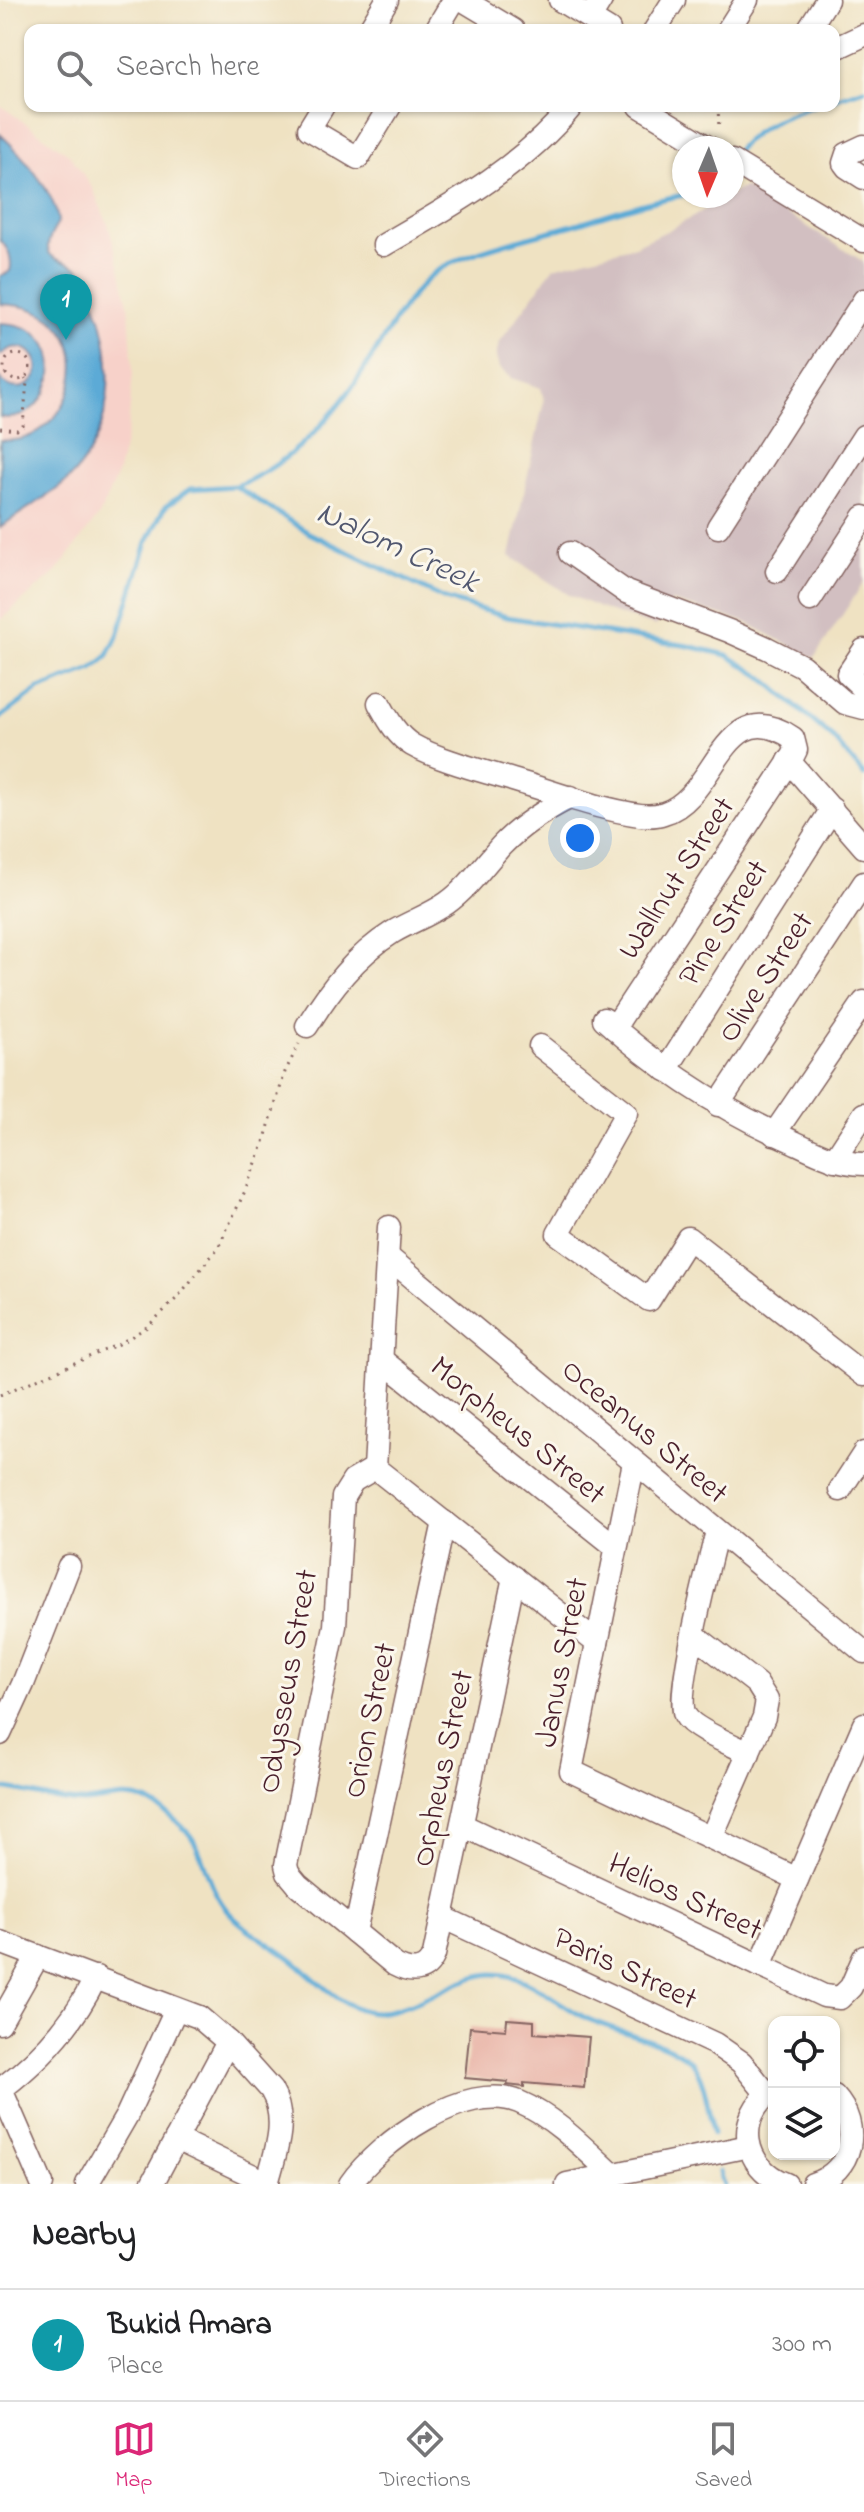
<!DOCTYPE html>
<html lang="en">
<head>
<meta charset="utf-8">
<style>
  :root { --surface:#fff; --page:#f2f2f2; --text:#202124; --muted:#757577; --line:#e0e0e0; --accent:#db2777 }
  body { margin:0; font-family:"Indie Flower",sans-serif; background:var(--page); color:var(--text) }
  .controls { position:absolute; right:24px; bottom:24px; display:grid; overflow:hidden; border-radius:16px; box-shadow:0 2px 6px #0004 }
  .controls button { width:72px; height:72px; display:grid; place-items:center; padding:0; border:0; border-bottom:2px solid var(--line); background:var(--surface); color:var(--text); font:40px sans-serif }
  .compass { position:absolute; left:672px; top:136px; width:72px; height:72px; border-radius:50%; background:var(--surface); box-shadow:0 2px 6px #0004; rotate:182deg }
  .you { position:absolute; left:580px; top:838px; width:28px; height:28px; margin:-20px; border:6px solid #fff; border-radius:50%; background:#1a73e8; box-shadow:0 0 0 12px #1a73e833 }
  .badge { display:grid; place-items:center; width:52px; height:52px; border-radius:50%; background:var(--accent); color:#fff; font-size:26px; font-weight:700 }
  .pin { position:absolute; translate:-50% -66px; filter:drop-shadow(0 2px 4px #0008) }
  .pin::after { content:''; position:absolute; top:42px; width:28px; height:24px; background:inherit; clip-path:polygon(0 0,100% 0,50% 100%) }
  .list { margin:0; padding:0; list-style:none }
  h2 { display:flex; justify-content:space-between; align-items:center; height:104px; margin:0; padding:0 32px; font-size:34px }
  h2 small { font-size:26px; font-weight:400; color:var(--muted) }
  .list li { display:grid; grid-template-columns:52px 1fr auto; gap:24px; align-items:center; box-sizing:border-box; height:112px; padding:0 32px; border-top:2px solid var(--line) }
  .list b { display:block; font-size:30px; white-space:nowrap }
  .list p { margin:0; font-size:26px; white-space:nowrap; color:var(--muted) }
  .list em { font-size:26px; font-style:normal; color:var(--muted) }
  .icon { flex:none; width:44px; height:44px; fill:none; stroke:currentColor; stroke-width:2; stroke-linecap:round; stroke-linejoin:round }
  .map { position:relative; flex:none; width:864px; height:2184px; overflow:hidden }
  .search { position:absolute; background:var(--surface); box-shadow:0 2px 6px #0004; left:24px; right:24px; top:24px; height:88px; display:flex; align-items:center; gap:20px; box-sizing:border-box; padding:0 28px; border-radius:16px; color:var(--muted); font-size:30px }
  .sheet { height:216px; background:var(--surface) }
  nav { display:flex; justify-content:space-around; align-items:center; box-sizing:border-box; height:112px; border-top:2px solid var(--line); background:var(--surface); font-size:22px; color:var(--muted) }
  nav a { display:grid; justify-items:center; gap:4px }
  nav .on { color:var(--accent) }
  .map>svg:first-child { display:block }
  .built { fill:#f7d1c9 }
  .industrial { fill:#d2bfc1 }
  .water { fill:#5caad6; stroke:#536480; stroke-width:2 }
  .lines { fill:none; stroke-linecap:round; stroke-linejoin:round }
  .stream { stroke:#5caad6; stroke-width:5 }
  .building { fill:#e7ada0 }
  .minor-casing { stroke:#846360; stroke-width:25 }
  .path { stroke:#846360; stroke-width:3; stroke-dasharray:2 6; stroke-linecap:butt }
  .minor { stroke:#fff; stroke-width:22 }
  .labels { text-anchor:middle; stroke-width:6; stroke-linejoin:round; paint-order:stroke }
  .street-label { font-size:32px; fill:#4a1f2b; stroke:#fbf7ec }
  .water-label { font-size:34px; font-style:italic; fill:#51576f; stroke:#fbf7ec }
</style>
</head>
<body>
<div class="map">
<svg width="864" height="2184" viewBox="0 0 864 2184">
  <rect width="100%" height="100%" fill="#fbf7ec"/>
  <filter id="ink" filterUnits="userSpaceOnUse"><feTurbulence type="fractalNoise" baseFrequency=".0125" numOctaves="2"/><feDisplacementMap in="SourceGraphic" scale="16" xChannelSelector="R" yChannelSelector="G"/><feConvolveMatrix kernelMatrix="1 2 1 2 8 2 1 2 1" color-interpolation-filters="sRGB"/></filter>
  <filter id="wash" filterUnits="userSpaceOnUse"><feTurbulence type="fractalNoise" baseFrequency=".006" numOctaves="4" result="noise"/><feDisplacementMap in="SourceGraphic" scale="32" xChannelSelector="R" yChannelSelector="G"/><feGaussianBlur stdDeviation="1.8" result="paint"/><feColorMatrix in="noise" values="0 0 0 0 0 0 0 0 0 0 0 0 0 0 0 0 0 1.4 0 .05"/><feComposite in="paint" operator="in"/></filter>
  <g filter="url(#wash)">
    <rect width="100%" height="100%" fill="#efe2c2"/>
    <polygon class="built" points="0,105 70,155 93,189 109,227 121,272 129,309 133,372 128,429 118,472 100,514 56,572 0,620"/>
    <polygon class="industrial" points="744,187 864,262 864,582 814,658 745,622 672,601 656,626 610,612 569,595 510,556 544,401 541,388 511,378 499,368 496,357 499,343 554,267 635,246 673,228 728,196 732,196 732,194"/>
    <g class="water">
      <path d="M0 134C21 153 56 193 58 222 56 228 52 231 50 238 39 264 72 258 82 272 88 280 91 291 94 300 115 354 116 422 78 469 57 495 25 507 0 528V440C75 450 119 308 0 304V276L10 271C13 260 8 248 0 240Z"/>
      <path d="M0 323C82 325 54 427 0 417V379C6 385 13 390 23 387 55 376 28 328 0 356Z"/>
    </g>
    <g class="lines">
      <g class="stream">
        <polyline points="834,99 864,89"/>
        <path d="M732 157C751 128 782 117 814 106"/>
        <path d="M236 486C294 463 338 412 370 360 388 332 406 298 431 276 458 252 536 236 573 225 611 213 644 202 684 195"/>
        <polyline points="0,718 39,689 92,669 107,657 118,635 147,542 165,507 190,489 235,486 309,533 445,599 507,617 689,646 727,655 762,677 834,739 864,775"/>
        <path d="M0 1788C28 1791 55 1802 83 1802 104 1801 123 1793 143 1800 158 1804 187 1828 194 1841 205 1860 208 1883 221 1902 237 1927 268 1941 291 1959 313 1976 332 1999 359 2009 401 2024 449 1977 491 1974 526 1972 558 2005 588 2019 617 2032 665 2041 689 2060 705 2073 709 2114 713 2134"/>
        <polyline points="720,2172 724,2184"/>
      </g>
    </g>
    <g id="blocks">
      <polygon class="building" points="507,2019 534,2021 534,2033 589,2037 584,2088 524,2083 524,2087 507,2085 508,2082 465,2078 470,2027 506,2030"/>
    </g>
  </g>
  <g filter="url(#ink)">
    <use href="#blocks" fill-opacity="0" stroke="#846360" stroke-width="2"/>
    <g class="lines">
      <defs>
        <g id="minor">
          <polyline points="463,0 513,30"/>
          <polyline points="560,0 609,30"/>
          <polyline points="590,18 601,0"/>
          <polyline points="369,30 387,0"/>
          <polyline points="436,30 454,0"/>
          <polyline points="655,30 674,0"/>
          <polyline points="728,30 747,0"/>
          <polyline points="808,30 827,0"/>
          <polyline points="834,49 864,35"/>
          <polyline points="323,106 309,129 358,158 390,106"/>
          <polyline points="640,106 709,148"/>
          <polyline points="864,146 847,154 844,163 847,167 864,178"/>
          <polyline points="732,161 864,241"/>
          <path d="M384 245C451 206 522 167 572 106"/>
          <polyline points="718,527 864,300"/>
          <polyline points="570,553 626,592 729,631 767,648 802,666 845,703 864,708"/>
          <polyline points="777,571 864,436"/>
          <polyline points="810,600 864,517"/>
          <polyline points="864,650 848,674 864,689"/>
          <path d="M379 703C388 719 396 735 412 745 438 760 487 772 516 781 557 793 598 809 640 815 648 816 656 816 664 813 717 798 722 690 793 738L796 750 793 756 614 1028"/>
          <polyline points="789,761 864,847"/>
          <path d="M604 1019C661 1071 724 1111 794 1142 817 1153 838 1164 864 1164"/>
          <path d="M307 1026C330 989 355 956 393 932 410 922 430 915 447 903 468 888 484 865 501 846 521 825 545 810 571 797"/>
          <polyline points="540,1046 626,1113 558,1234 649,1300 688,1238 864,1375"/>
          <polyline points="666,1070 832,809"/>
          <polyline points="718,1105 864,883"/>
          <polyline points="774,1134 864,1002"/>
          <polyline points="834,1160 864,1114"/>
          <polyline points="388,1257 864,1652"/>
          <polyline points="382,1360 616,1547"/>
          <polyline points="634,1462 571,1771 797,1879"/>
          <path d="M375 1468 353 1481 343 1497 335 1626 286 1865 288 1873 298 1885 395 1965C412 1974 426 1973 434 1955L514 1577"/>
          <polyline points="375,1468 597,1643"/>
          <polyline points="375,1468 389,1227"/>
          <polyline points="840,1490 864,1453"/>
          <path d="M717 1531C710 1560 675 1695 685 1715 692 1729 733 1745 749 1753"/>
          <polyline points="694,1635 757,1684 767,1700 764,1717 711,1838"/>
          <polyline points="0,1734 23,1684 69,1566"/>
          <polyline points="462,1825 824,1996 840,1998 851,1987 864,1957"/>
          <polyline points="442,1917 715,2044 741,2062 767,2094"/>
          <polyline points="355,1932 444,1522"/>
          <path d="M0 1942 199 2017 228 2042 271 2090C289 2120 275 2153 267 2184"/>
          <polyline points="760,1966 864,1724"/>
          <polyline points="0,2023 38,1956"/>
          <polyline points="0,2087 42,2184"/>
          <path d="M1 2089C41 2059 74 2023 96 1977"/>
          <path d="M774 2090C734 2116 742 2168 786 2184"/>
          <polyline points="176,2139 268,2183"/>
          <polyline points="87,2184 127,2115 176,2009"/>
          <polyline points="152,2184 228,2042"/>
          <path d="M350 2184C379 2142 466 2080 519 2102 554 2117 584 2148 612 2174"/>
          <polyline points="567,2184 749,2146"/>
          <path d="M813 2184C853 2171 862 2126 834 2096"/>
        </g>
      </defs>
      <use href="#minor" class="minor-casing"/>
      <g class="path">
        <polyline points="718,106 719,130"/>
        <circle cx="17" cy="367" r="13"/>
        <polyline points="0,428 17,430 23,426 27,382 25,378"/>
        <polyline points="0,1395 119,1344 147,1327 176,1299 218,1248 245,1191 264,1142 285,1072 299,1044"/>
      </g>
      <use href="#minor" class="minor"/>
    </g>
  </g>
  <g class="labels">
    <g class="street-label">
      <text transform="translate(675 877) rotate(-57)" y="11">Wallnut Street</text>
      <text transform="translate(722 922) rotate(-58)" y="11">Pine Street</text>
      <text transform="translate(764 976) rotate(-57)" y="11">Olive Street</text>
      <text transform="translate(519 1429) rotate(39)" y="11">Morpheus Street</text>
      <text transform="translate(646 1430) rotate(40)" y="11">Oceanus Street</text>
      <text transform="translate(560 1662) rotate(-79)" y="11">Janus Street</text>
      <text transform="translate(286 1681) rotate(-80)" y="11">Odysseus Street</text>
      <text transform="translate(368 1720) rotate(-78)" y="11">Orion Street</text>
      <text transform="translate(441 1768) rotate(-78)" y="11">Orpheus Street</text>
      <text transform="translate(686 1895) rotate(25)" y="11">Helios Street</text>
      <text transform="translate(626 1967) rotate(25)" y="11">Paris Street</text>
    </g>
    <g class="water-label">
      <text transform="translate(399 545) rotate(25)" y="12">Nalom Creek</text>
    </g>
  </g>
</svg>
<div class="controls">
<button><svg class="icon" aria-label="locate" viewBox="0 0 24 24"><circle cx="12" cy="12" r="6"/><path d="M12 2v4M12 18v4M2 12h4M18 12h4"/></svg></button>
<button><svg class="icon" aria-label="layers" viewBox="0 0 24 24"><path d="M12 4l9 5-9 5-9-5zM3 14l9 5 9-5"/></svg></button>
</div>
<svg class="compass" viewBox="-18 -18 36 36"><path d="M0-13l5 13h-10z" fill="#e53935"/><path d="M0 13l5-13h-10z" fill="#757577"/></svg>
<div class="you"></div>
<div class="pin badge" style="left:66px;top:340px;background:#0f9aa8">1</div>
<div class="search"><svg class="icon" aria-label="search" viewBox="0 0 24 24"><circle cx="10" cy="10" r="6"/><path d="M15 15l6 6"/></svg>Search here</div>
</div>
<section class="sheet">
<h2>Nearby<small></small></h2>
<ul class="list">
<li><span class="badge" style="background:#0f9aa8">1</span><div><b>Bukid Amara</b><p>Place</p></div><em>300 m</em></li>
</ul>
</section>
<nav>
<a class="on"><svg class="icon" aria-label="map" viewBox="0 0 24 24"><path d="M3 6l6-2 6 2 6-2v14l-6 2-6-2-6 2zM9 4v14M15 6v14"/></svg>Map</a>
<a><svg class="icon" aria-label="directions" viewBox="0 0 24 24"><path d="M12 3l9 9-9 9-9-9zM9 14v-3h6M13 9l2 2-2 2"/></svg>Directions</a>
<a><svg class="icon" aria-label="saved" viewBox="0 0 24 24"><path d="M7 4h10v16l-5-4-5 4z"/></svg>Saved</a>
</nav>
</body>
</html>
